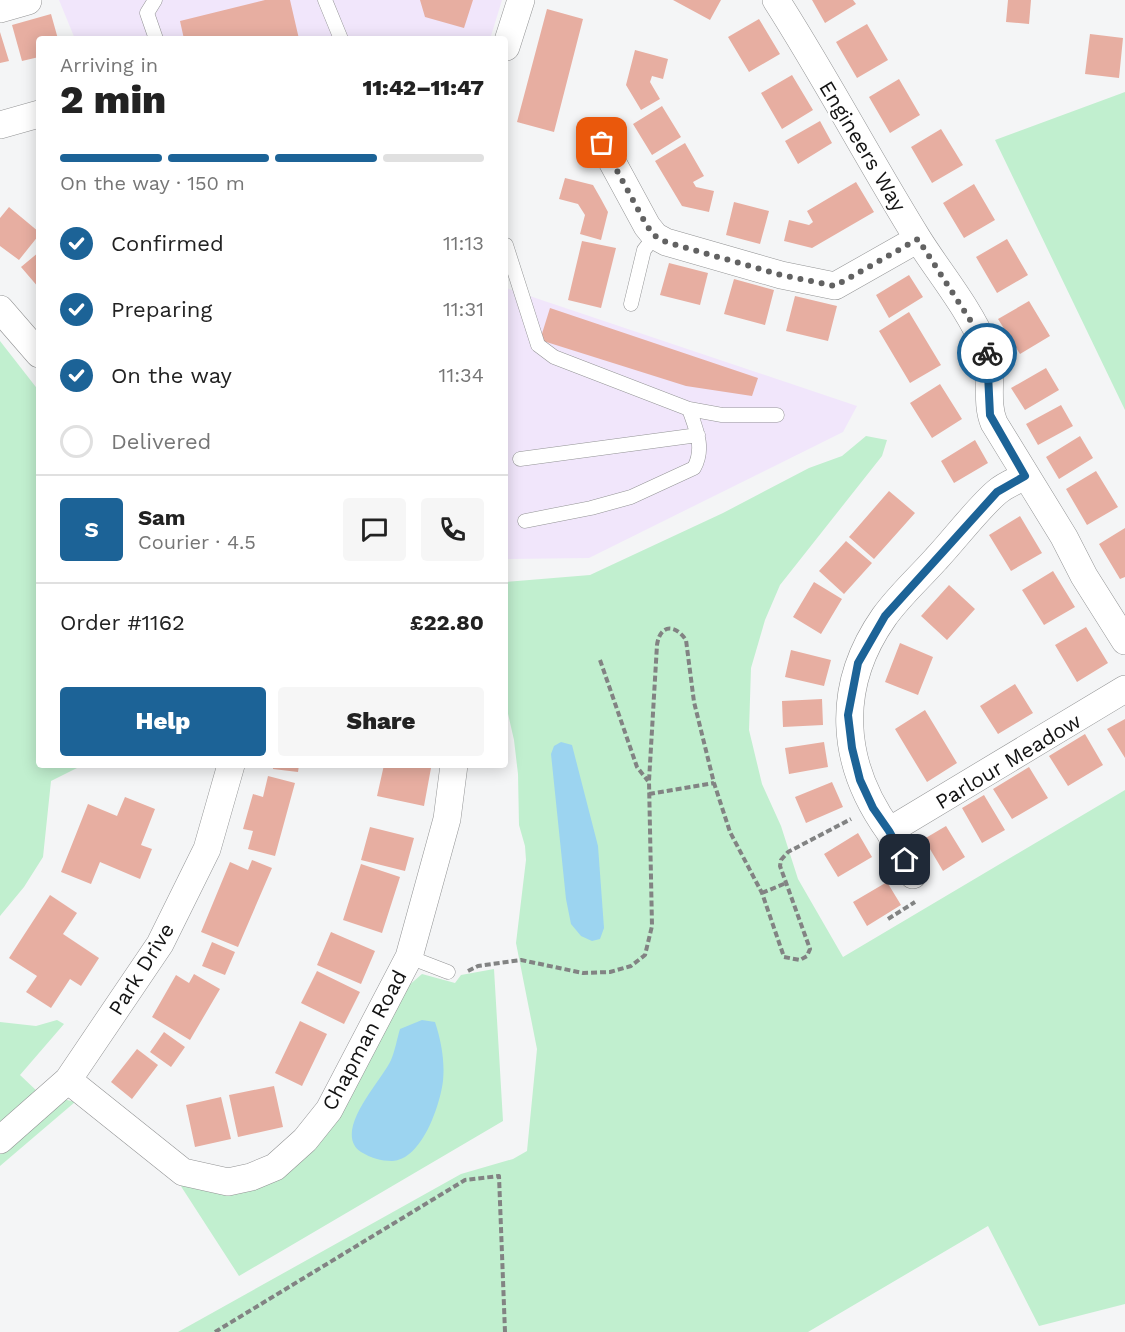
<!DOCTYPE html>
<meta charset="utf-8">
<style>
body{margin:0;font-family:"Work Sans",sans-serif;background:#f6f6f6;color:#222;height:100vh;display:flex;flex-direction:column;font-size:22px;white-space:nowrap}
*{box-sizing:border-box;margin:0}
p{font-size:20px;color:#767676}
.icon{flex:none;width:33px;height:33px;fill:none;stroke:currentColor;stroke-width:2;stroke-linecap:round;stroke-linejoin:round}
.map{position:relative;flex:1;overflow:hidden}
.side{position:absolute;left:36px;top:36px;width:472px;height:732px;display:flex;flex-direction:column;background:#fff;border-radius:6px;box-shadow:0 3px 15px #0003}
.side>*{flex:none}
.pin{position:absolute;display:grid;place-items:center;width:51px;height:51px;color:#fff;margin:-26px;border-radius:12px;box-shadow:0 3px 9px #0006}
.courier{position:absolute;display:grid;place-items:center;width:60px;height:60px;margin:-30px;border:4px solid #1c6397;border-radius:50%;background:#fff;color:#222;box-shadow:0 2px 8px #0007}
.head em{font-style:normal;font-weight:800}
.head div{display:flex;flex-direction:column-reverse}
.head{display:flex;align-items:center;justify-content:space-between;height:102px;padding:0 24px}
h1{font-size:39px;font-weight:800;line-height:45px}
.bar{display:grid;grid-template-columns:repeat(4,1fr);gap:9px 6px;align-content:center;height:72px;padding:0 24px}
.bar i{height:8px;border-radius:4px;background:#e0e0e0}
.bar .selected{background:#1c6397}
.bar p{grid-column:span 4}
.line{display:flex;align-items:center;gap:15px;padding:0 24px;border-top:2px solid #e0e0e0}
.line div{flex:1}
.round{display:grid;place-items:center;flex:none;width:63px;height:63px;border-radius:6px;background:#f6f6f6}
ol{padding:0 24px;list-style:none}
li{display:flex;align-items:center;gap:18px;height:66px}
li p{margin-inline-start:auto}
li .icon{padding:6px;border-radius:50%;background:#1c6397;color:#fff;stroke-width:4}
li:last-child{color:#767676}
li i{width:33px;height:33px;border:3px solid #e0e0e0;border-radius:50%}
.cta{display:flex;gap:12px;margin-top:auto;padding:12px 24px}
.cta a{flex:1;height:69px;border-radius:6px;background:#1c6397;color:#fff;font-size:24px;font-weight:800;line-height:69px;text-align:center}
.cta a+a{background:#f6f6f6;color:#222}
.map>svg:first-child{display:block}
.industrial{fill:#f1e6fb}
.green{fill:#c1efcf}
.water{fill:#9cd4f0}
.building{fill:#e7aea1}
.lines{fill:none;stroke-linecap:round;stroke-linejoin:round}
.lane-casing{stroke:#939495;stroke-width:15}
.street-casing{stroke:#939495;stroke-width:28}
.path{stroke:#828383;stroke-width:4;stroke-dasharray:6 3;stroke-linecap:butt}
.lane{stroke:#fff;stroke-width:14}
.street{stroke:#fff;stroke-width:27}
.done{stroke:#626262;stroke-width:6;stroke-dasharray:0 10.8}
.route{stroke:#1c6397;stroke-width:8}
.labels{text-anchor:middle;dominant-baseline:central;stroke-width:4.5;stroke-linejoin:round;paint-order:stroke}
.street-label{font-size:21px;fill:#131313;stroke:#fff}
</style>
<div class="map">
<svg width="1125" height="1332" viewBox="0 0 1125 1332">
<rect width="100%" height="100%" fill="#f4f5f6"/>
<path class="industrial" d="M59,0h443l-12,39h-415z
M506,288l351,118 -14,26 -254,126 -83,1z"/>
<path class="green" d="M1125,92v318l-130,-270z
M0,341l39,50v374h44l-32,16 -8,76 -19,30 -24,29z
M866,436l21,4 -5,16 -102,129 -15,35 -14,48 -2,62 13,54 19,42 17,53 45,78 282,-167v514l-86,22 -51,-100 -180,106h-630l283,-158 52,-15 14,-8 10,-102 -21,-106 10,-83 -1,-14 -6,-21 -1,-51 -4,-34 -8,-35v-123l84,-7 133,-62 86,-45 33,-12z
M494,969l9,152 -264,155 -64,-99 85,10 140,-194 22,-19 33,9 6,-8z
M57,1020l7,4 -44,51 19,18 36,9 -75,64v-144l36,4z"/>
<path class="water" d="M561,742l11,3 26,101 6,82 -4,11 -8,2 -11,-5 -10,-12 -5,-25 -15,-145 3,-8z
M422,1020l13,2c6,18 10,39 8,59 -3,24 -21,79 -51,80 -11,0 -21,-3 -31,-9 -30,-20 22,-73 30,-92 4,-9 6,-21 9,-31z"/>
<path class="building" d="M265,0h25l9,39h-115l-4,-18z
M420,0h53l-9,28 -39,-11z
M673,0h48l-11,20z
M812,0h41l3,4 -31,19z
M1008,0h23l-2,24 -23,-2z
M547,9l36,10 -29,113 -37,-10z
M51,14l7,25h-19v18l-17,4 -10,-36z
M759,19l21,35 -31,18 -21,-35z
M867,24l21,36 -31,18 -21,-36z
M0,32l9,29 -9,2z
M1090,34l33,4 -4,40 -34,-4z
M635,50l33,9 -5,20 -11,-3 -2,6 10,17 -19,11 -15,-25z
M792,75l21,35 -31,19 -21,-36z
M899,79l21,36 -30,18 -21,-36z
M662,106l19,31 -29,18 -19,-31z
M820,121l12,22 -34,21 -13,-23z
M941,129l22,36 -31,18 -21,-36z
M685,143l19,33 -11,6 3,5 18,4 -5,21 -27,-6 -27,-45z
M565,178l28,7 8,14 7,13 -7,28 -21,-6 5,-19 -7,-11 -19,-5z
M856,182l18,30 -62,36 -28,-7 5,-21 20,5 4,-3 -6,-11z
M974,184l21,36 -31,18 -21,-35z
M734,202l35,9 -9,33 -34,-9z
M9,207l30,25v3l-20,25 -19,-14v-28z
M1007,239l21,36 -31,18 -21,-36z
M582,241l34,7 -15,60 -33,-8z
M39,252v36l-18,-21z
M669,263l39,10 -8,32 -40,-10z
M909,275l14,22 -34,21 -13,-23z
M734,279l40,11 -9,35 -41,-11z
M795,296l42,10 -9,35 -42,-10z
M1029,301l21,35 -30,18 -22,-35z
M550,308l208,70 -6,18 -66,-10 -146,-46z
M909,312l32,53 -31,18 -31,-52z
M1046,368l13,22 -34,20 -14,-22z
M940,384l22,35 -30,19 -22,-35z
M1061,405l12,21 -35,19 -12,-21z
M1080,436l13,22 -34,21 -13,-22z
M975,440l13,23 -34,20 -13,-22z
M1096,471l22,36 -31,18 -21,-36z
M889,491l26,22 -41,46 -25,-22z
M1020,516l22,37 -31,18 -22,-36z
M1125,528v49l-5,2 -21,-35z
M846,541l26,22 -28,31 -25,-23z
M1053,571l22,36 -31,18 -22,-35z
M814,582l28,17 -21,35 -28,-17z
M949,585l26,24 -28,31 -26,-24z
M1086,627l22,36 -31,19 -22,-37z
M900,643l33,14 -15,38 -33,-13z
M791,650l40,10 -7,26 -39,-9z
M1015,684l18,29 -35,21 -18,-28z
M822,699l1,26 -40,2 -1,-26z
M925,710l32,53 -30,19 -32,-53z
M1125,719v39l-18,-29z
M1085,734l18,31 -35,21 -19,-30z
M824,742l4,25 -39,7 -4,-26z
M273,765h26l-1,7 -25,-3z
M384,765h33l14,3 -7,38 -47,-10z
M1029,767l19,31 -36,21 -19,-30z
M268,776l27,7 -20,73 -27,-7 5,-18 -10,-2 10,-35 10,3z
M832,782l11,25 -37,16 -11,-26z
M984,795l21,35 -23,13 -20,-35z
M125,797l30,12 -14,36 11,4 -12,30 -40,-17 -9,22 -30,-12 27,-68 29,12z
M946,826l19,31 -22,14 -19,-32z
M370,827l44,11 -9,33 -44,-11z
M858,833l14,24 -34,20 -14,-23z
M252,860l20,8 -34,79 -37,-15 29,-70 18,8z
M361,864l39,13 -18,56 -39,-13z
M887,882l14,23 -34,21 -14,-24z
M50,895l27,18 -14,21 36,24 -18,28 -11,-7 -19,29 -25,-16 11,-16 -28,-18z
M331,932l44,19 -14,33 -44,-19z
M212,942l23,10 -10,23 -23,-9z
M317,971l43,21 -16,32 -43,-21z
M194,974l26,15 -30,51 -38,-23 24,-42 13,8z
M300,1021l27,13 -25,52 -27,-13z
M164,1032l21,15 -14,20 -21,-15z
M137,1049l21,16 -26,34 -21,-17z
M274,1086l9,41 -45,10 -9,-42z
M221,1097l10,42 -36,8 -9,-42z"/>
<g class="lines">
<g class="lane-casing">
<path id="lane" d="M155,0l-8,13 9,26
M325,0l16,39
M506,245l32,100 16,12 135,52 33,6h55
M631,304l13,-54 11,-14
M520,459l178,-24
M525,521l66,-13 40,-11 63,-29c11,-20 2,-39 -5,-59
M409,957l39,15"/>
</g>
<g class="street-casing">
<path id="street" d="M776,0c50,78 93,160 142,239 22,35 51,69 67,108 10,25 -1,52 9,76l70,114 20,39 41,65
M0,9l28,-8
M506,47l15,-47
M0,125l39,-11
M602,143l45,83 8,10 11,6 115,33 54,11 83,-47
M0,309l39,45
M1025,476c-9,5 -20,9 -28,16 -19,16 -43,48 -61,67 -17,19 -37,37 -52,58 -49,70 -44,146 5,214l236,-142
M889,831l24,44
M68,1080l115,92 45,10 23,-5 24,-10 30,-27 24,-30 80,-153 38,-138 7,-54
M0,1140l68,-60 92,-136 47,-95 24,-84"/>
</g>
<path class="path" d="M600,660l37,107 11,14
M649,794l65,-11
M762,893l24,-10
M888,919l27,-17
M468,971l10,-5 43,-6 62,13 27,-1 21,-6 14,-11 7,-29 -3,-145 8,-136c3,-21 18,-21 29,-5l8,62 20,81 16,49 32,61 22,64 16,3 7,-4 3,-7 -30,-83 1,-6 7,-8 63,-33
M215,1332l250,-152 34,-4 6,156"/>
<use href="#lane" class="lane"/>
<use href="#street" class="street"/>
</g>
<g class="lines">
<path class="done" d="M602,143l45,83 8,10 11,6 115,33 54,11 83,-47 54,84 15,30"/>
<path class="route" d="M905,860l-16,-29 -16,-23 -13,-28 -8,-32 -4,-33 10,-52 27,-47 112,-124 28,-16 -35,-61 -3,-62"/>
</g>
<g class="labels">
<g class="street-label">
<text transform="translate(863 146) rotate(59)">Engineers Way</text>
<text transform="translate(1008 761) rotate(-31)">Parlour Meadow</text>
<text transform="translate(141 969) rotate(-58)">Park Drive</text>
<text transform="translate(364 1040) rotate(-62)">Chapman Road</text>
</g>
</g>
</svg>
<div class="pin" style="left:602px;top:143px;background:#ea580c"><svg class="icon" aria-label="bag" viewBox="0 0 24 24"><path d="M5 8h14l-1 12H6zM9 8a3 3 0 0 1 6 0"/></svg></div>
<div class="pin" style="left:905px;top:860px;background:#1f2937"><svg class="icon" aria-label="home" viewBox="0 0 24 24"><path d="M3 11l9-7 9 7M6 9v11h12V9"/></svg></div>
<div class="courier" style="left:987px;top:353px"><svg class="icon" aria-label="bike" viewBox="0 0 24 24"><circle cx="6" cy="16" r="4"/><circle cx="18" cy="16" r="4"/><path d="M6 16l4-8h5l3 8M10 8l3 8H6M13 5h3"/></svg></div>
<section class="side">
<div class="head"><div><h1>2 min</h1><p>Arriving in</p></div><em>11:42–11:47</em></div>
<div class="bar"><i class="selected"></i><i class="selected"></i><i class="selected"></i><i></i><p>On the way · 150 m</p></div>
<ol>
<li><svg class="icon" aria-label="check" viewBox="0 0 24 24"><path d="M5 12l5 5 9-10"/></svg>Confirmed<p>11:13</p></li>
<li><svg class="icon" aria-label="check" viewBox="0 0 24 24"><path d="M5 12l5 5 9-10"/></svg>Preparing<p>11:31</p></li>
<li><svg class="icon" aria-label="check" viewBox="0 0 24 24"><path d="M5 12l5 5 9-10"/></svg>On the way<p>11:34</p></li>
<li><i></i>Delivered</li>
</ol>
<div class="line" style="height:108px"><b class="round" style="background:#1c6397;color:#fff">S</b><div><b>Sam</b><p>Courier · 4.5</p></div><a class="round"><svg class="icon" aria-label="chat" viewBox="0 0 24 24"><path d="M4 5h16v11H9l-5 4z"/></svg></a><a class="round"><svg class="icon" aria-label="phone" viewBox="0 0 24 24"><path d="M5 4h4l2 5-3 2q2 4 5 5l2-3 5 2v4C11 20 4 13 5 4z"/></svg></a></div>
<div class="line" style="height:78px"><div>Order #1162</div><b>£22.80</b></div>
<div class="cta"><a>Help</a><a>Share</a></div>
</section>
</div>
